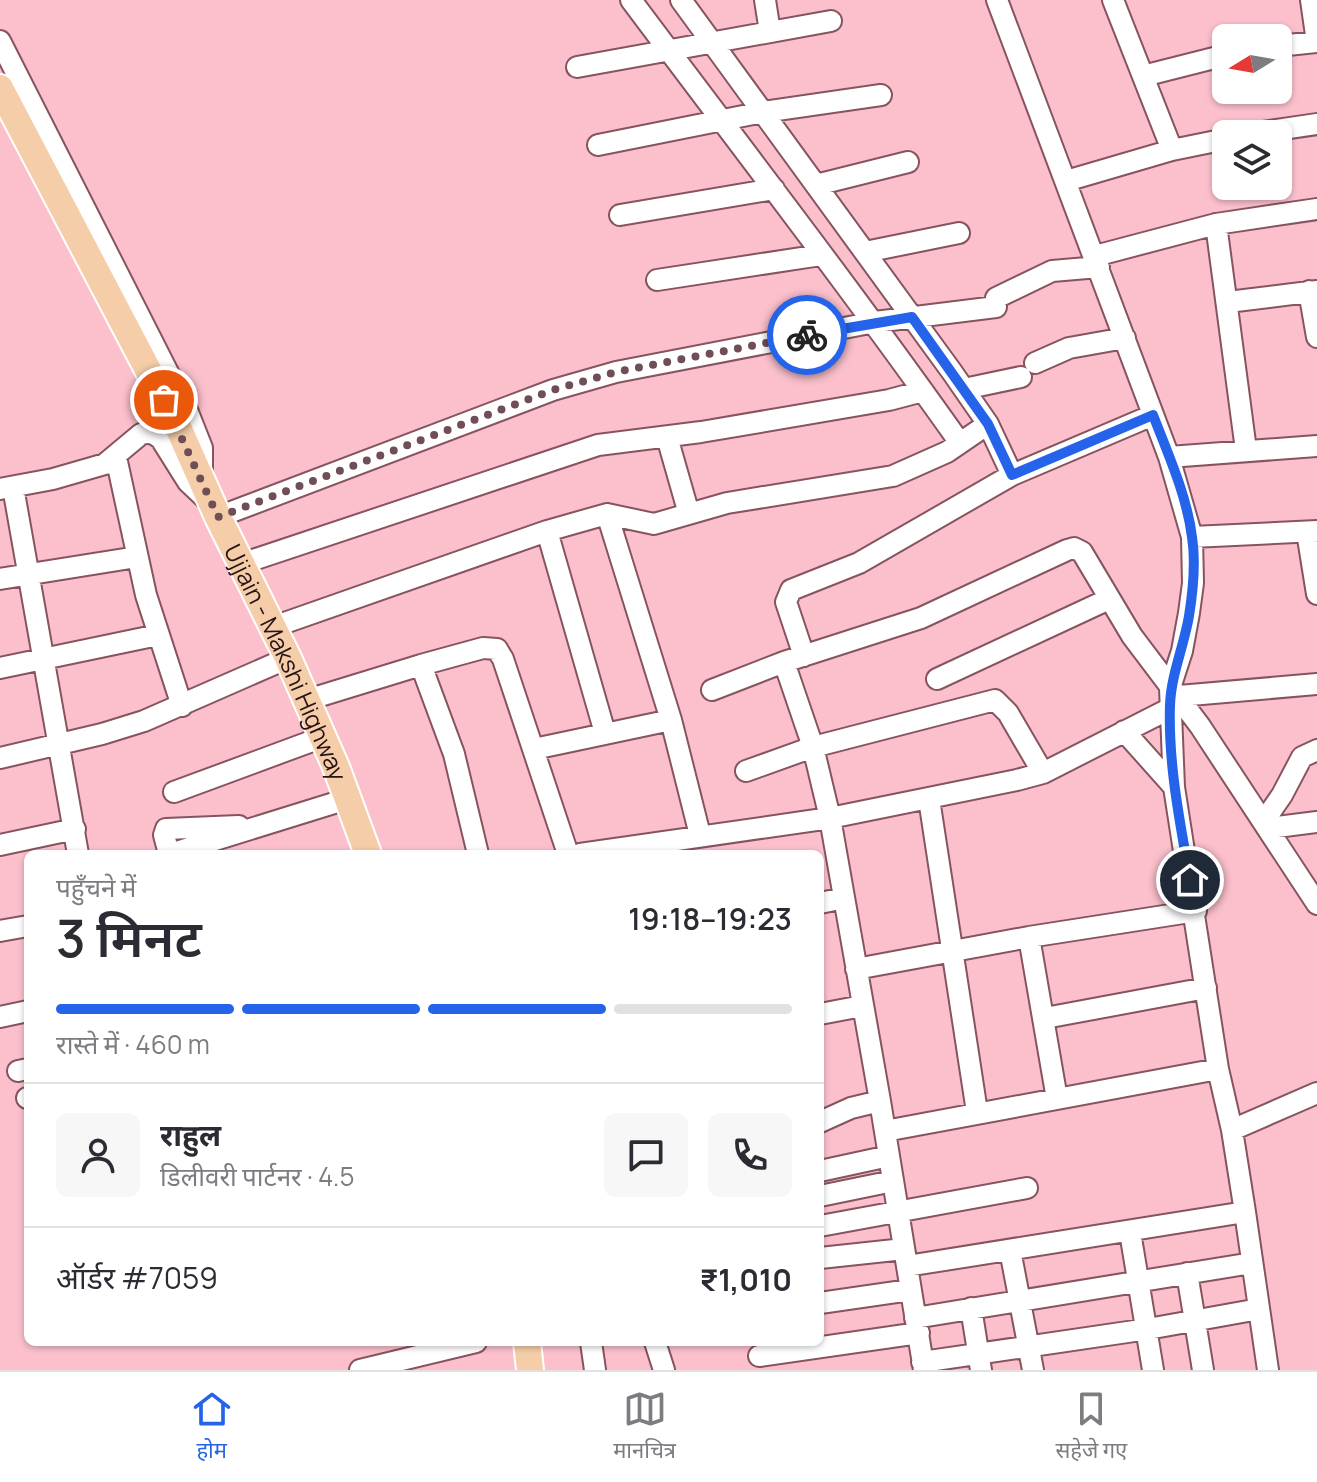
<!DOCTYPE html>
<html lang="hi">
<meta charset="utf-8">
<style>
body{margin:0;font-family:Manrope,"Noto Sans Devanagari",sans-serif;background:#f7f7f7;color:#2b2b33;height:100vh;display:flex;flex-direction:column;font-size:30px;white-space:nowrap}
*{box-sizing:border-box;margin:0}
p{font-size:26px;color:#7c7c81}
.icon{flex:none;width:44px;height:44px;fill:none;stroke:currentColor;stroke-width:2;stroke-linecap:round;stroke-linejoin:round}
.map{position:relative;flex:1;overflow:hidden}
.details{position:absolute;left:24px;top:850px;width:800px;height:496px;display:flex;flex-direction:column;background:#fff;border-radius:12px;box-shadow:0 2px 6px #0004}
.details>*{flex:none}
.needle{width:52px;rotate:259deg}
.buttons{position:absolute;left:1212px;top:24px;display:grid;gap:16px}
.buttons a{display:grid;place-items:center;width:80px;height:80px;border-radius:12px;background:#fff;box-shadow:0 2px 6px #0004;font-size:40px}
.pin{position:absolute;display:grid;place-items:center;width:68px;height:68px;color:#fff;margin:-34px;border:4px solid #fff;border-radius:50%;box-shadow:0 2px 8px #0007}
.courier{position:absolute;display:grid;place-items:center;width:80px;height:80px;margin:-40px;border:6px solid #2563eb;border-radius:50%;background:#fff;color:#222;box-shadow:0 2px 10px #0007}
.headline em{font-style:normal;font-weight:600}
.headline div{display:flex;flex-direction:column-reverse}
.headline{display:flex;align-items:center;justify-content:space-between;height:136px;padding:0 32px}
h1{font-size:52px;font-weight:600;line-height:60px}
.bar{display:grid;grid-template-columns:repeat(4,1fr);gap:12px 8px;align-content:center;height:96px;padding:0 32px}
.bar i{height:10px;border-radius:6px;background:#e1e1e2}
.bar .selected{background:#2563eb}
.bar p{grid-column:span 4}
.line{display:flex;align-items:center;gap:20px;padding:0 32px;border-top:2px solid #e1e1e2}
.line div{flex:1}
.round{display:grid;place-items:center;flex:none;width:84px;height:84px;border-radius:12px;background:#f7f7f7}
.tab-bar{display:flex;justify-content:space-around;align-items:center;height:112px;border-top:2px solid #e1e1e2;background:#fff;font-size:22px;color:#7c7c81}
.tab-bar a{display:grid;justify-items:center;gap:4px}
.tab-bar .selected{color:#2563eb}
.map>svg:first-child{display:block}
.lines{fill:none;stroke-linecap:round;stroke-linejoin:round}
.minor-casing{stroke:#86545f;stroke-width:24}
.major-casing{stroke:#fff;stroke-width:30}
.minor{stroke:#fff;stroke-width:20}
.major{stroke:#f5cea9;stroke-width:26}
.done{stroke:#704e56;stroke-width:8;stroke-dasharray:0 14.4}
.route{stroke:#2563eb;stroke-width:10}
.labels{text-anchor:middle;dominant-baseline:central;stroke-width:7;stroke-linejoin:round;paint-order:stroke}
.street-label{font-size:24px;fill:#251116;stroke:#f9d5dc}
</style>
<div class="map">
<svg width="1317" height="1370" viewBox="0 0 1317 1370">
<rect width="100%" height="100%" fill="#fbc0cc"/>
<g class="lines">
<g class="minor-casing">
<path id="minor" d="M631,0c110,147 223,293 329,443
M681,0l271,372 36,52 24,51
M765,0l5,32
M997,0l172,457 23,80 1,46 -4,30 -7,38 -12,37 4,99 44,282 14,61 13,82 23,158
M1113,0l59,150
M0,41l187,369 15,38v26
M1278,46l39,-4 -6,-42
M577,67l254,-46
M1143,76l83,-21
M1249,134l68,-10
M598,145l165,-33 118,-17
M1066,181l106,-31 54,-11
M816,185l92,-23
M620,215l154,-26
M1216,224l30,226
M865,252l94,-19
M1095,256l121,-32 101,-15
M657,280l164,-25
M1309,291l8,46
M996,298l56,-27 47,-4
M1228,302l89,-11
M1035,363l34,-15 56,-10
M964,389l57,-12
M667,437l22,77
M116,457l30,138 36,111
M1169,457l148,-11
M13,487l65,367
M0,489l53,-10 52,-15 36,-30c9,-2 13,-1 20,5l27,43 18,17
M607,514l64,206 29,115
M218,517l335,-127 63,-18 259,-50 121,-15
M547,531l58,202
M1307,532l10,62
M1192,537l125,-6
M241,564l357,-119 103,-13 188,-32 34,-9
M0,579l137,-22
M273,627l274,-96 60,-17 47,10 73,-21 166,-27 54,-24 41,-28
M804,656l-18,-54 5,-12 68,-27 153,-88 141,-60
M784,662l29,85 17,71 50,283 44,269
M421,665l33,89 24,100
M0,668l158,-33
M937,679l172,-80
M712,690l72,-28 137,-44 146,-68 7,-2 8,4 50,84 68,90 117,178
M1179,696l138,-12
M307,700l114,-35 62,-17 14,1 6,10 65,195
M1124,731l50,56
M534,749l137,-29
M0,758l102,-24 42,-13 144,-63
M746,771l67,-24 182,-47 13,13 35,60
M174,792l149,-55
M929,799l48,313
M1264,821l18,-26 20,-38 15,-7
M1269,828l48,-6
M0,845l75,-16
M169,854l-5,-19 2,-6 73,-3
M170,854l177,-55
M580,854l250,-36 187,-38 26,-7 126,-64
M820,903l24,-5
M0,931l28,-5
M1029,937l28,162
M856,969l173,-32 167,-26
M820,1014l42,-8
M0,1017l28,-6
M1045,1018l161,-30
M18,1071l10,-2
M27,1098h1
M820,1122l31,-14 29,-7
M1232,1130l85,-37
M885,1131l333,-62
M820,1171l69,-15
M820,1196l73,-15
M820,1226l207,-38
M1130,1232l23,138
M1010,1250l23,120
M820,1258l84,-9
M907,1266l338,-54
M1187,1273l16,97
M820,1303l90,-13
M971,1308l10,62
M915,1318l337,-55
M591,1342l4,28
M655,1342l9,28
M759,1356l160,-23
M922,1362l226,-33 111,-20
M360,1370l116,-28"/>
</g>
<g class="major-casing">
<g id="major">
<path id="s1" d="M0,88l178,339 40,90 70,141 48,109 32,87"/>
<path d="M527,1342l3,28"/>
</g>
</g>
<use href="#minor" class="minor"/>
<use href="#major" class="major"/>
</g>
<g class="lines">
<path class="done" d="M164,400l54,117 335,-127 63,-18 191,-37"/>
<path class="route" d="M807,335l105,-18 76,107 24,51 141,-60c15,39 34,81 39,122 4,25 1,54 -3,79 -5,30 -18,59 -19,89 -2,59 10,117 20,175"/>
</g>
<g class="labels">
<g class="street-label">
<text stroke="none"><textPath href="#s1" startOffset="642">Ujjain - Makshi Highway</textPath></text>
</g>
</g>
</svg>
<div class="buttons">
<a><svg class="needle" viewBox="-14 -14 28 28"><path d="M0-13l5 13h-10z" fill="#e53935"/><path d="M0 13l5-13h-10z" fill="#7c7c81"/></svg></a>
<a><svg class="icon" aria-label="layers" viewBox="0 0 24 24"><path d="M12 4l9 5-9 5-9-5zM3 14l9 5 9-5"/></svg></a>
</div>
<div class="pin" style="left:164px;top:400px;background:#ea580c"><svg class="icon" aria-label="bag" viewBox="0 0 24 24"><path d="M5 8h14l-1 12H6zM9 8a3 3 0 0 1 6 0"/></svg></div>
<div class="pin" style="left:1190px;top:880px;background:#1f2937"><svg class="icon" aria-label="home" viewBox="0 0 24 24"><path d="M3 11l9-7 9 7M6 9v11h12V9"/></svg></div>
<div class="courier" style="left:807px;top:335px"><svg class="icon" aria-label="bike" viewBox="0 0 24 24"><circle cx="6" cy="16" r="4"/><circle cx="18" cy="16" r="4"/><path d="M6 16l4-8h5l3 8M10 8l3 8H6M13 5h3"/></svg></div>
<section class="details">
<div class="headline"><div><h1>3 मिनट</h1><p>पहुँचने में</p></div><em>19:18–19:23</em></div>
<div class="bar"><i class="selected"></i><i class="selected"></i><i class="selected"></i><i></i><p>रास्ते में · 460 m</p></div>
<div class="line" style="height:144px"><a class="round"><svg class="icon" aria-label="person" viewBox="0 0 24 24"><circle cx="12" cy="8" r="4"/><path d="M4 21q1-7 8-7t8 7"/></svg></a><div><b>राहुल</b><p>डिलीवरी पार्टनर · 4.5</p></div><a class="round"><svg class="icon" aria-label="chat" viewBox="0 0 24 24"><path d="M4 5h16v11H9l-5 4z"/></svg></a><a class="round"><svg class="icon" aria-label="phone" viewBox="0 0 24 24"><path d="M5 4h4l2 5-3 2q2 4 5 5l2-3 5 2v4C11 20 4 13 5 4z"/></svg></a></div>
<div class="line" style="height:104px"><div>ऑर्डर #7059</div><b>₹1,010</b></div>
</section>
</div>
<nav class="tab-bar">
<a class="selected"><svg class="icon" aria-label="home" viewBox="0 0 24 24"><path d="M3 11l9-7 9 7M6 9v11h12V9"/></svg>होम</a>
<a><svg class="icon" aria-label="map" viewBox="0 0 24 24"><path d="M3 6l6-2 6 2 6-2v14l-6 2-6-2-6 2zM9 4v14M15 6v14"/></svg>मानचित्र</a>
<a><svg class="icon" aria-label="saved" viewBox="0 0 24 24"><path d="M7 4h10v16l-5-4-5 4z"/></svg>सहेजे गए</a>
</nav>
